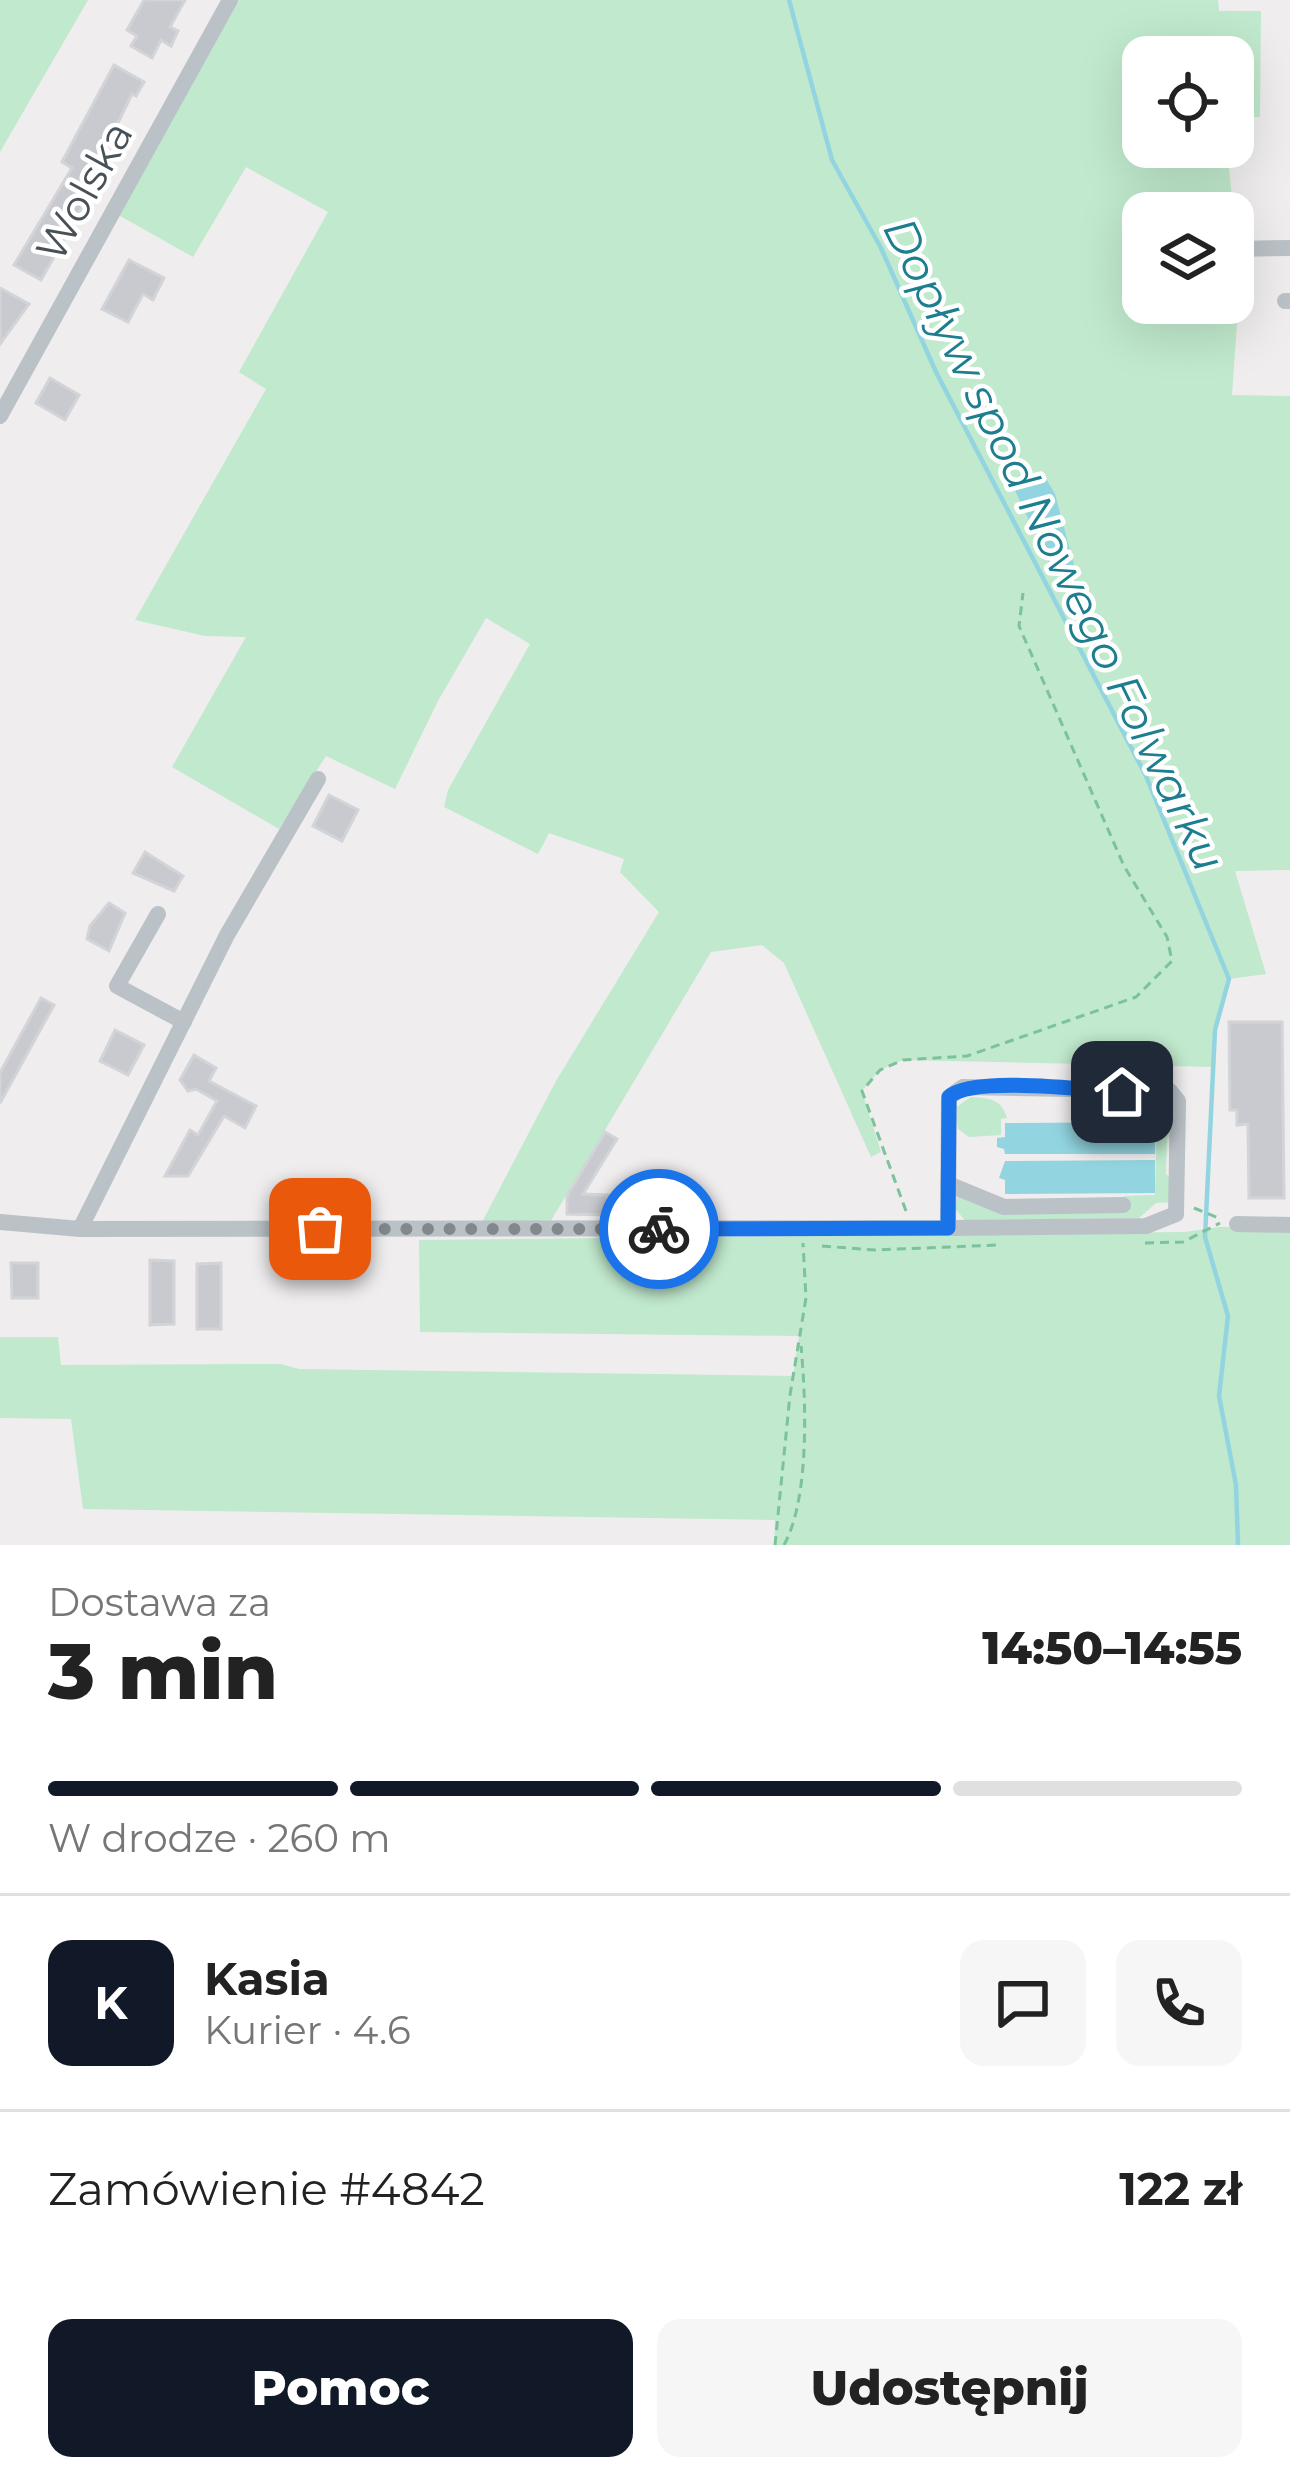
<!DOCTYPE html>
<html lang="pl">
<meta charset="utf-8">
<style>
body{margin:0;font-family:Montserrat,sans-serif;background:#f6f6f6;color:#222;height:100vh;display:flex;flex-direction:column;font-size:45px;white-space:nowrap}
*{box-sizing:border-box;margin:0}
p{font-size:39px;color:#767676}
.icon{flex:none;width:66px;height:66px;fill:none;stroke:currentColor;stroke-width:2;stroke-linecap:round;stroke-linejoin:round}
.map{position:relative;height:1545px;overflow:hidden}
.side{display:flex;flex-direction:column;background:#fff;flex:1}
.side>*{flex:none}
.fabs{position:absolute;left:1122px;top:36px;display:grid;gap:24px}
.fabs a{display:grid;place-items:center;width:132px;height:132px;border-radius:24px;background:#fff;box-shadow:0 12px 48px #0002;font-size:60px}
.pin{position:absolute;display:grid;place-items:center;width:102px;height:102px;color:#fff;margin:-51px;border-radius:24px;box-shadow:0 6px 18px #0006}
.courier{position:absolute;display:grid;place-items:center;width:120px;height:120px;margin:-60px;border:9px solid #1a73e8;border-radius:50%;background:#fff;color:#222;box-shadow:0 3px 15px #0007}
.overview em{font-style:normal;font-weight:800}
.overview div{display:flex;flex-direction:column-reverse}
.overview{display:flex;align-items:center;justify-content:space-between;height:204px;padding:0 48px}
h1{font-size:78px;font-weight:800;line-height:90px}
.bar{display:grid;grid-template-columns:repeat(4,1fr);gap:18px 12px;align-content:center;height:144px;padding:0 48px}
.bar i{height:15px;border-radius:9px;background:#e0e0e0}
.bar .selected{background:#111827}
.bar p{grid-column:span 4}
.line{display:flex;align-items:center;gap:30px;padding:0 48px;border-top:3px solid #e0e0e0}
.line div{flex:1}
.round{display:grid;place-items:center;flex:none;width:126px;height:126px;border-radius:24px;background:#f6f6f6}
.primary-button{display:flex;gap:24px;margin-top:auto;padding:24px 48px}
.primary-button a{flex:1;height:138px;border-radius:24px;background:#111827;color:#fff;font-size:48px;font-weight:800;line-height:138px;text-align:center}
.primary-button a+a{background:#f6f6f6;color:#222}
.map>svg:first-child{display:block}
.green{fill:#c0e9cd}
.water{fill:#92d5e0}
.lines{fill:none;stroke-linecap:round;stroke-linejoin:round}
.stream{stroke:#92d5e0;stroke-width:4.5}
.building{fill:#c8cacf;stroke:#d2d4d8;stroke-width:3}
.path{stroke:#7cc29b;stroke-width:3;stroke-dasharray:9 6;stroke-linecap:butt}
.minor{stroke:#bac2c8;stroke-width:16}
.done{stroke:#82888c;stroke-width:12;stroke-dasharray:0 21.6}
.route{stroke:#1a73e8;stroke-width:15}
.labels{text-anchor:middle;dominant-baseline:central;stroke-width:9;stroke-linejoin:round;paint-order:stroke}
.street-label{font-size:42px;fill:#485158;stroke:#fff}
.water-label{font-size:45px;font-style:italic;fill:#1c7e8e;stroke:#fff}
</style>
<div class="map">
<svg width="1290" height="1545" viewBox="0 0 1290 1545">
<rect width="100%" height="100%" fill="#efeded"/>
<path class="green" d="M0,0h88l-88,152z
M230,0h988l1,11h42l-1,106h-27v-60h-90v90h84l11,113h-5v-47h-90v45l-9,64 103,1 -5,72 58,1v474l-55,1 31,103 -37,5 -14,51 -1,37 -311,-7 -23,10 -18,21 19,61 -10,5 -87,-194 -22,-18 -51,7 -162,272h-68l75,-143 103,-169 -39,-40 4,-13 -75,-26 -11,21 -94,-47 4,-17 82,-146 -44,-26 -48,83 -43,88 -69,-33 -47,73 -107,-62 74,-130 -41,-1 -70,-16 131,-231 -27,-17 89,-160 -82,-45 -53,90 -80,-45z
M1147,1096l23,8 3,29 -6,6 -1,35 7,7 1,21 -18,1 -17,15 -174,2 -10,-11 3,-17 39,20 127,-1v-15l31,-1 2,-73 -31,-3 6,-16z
M971,1097c18,1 31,2 36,21l-6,1v16l-32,2 -11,-8 -3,-21z
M1219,1227l71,1v317h-516l1,-25 -692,-11 -12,-90 -71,-1v-81h58l3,28 220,-1 18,5 494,7 6,-40 -379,-4 -1,-92 766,-8z"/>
<path class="water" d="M1045,477l10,17 19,71v5l-19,6 -42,-90 2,-7z
M1155,1122v32h-150l-1,-5 -7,-2v-9l8,-1v-14z
M1155,1160v33l-150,1v-14l-6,-2 6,-17z"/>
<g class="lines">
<path class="stream" d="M789,0l43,160 49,88 55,124 210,404 83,203 -14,51 -10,207 23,79 -9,80 17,89 2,60"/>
</g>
<path class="building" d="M144,0h41l-15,27 8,4 -7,15 -10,-6 -9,18 -21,-12 6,-10 -10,-6z
M114,65l30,17 -8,14 -4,-2 -39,80 -4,-3 -13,20 11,7 -46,82 -27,-15 58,-97 -10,-6z
M129,260l35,18 -11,22 -10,-6 -15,28 -26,-13z
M0,288l29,16 -29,40z
M50,378l29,17 -14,25 -29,-17z
M329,795l29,15 -16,31 -29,-15z
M145,852l38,24 -9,15 -41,-18z
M109,903l16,10 -16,38 -22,-12 3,-13z
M41,998l13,7 -54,98v-30z
M1229,1022h53l2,176h-35l-1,-74 -11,1v-15h-7z
M115,1030l29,15 -16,30 -28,-14z
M194,1055l22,13 -7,13 47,25 -11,22 -21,-12 -36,60h-23l25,-46 8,5 19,-34 -21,-12 -8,2 -8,-11z
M605,1132l12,7 -34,55 25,1 -1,20 -40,-1v-18z
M150,1260l24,1v63l-24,1z
M11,1263h27v35h-26z
M221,1263v66h-24v-65z"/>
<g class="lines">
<path class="path" d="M1194,1208l27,11
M906,1211l-44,-120 18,-21 23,-10 64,-4 169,-59 36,-36 -5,-24 -43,-71 -105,-240 4,-33
M1145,1243l38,-1 37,-19
M822,1246l53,4 123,-5
M775,1545l15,-150 16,-97 -3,-55
M784,1545c26,-47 22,-146 17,-199"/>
<path class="minor" d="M1236,249l54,-1
M1285,301h5
M0,416l230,-416
M158,914l-41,72 67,36
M963,1087l207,4 8,10 -2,113 -30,12 -198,2 1,-131z
M948,1184l56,23 119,-2
M0,1222l80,7 868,-1
M1237,1224l53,1
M80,1229l147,-294 91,-156"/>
</g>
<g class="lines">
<path class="done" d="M320,1229h339"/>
<path class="route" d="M659,1229l289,-1 1,-131c22,-22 138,-7 173,-5"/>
</g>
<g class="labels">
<g class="street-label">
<text transform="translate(84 191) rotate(-61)">Wolska</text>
</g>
<g class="water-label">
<text transform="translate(1055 544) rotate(64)">Dopływ spod Nowego Folwarku</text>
</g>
</g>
</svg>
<div class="fabs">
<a><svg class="icon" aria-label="locate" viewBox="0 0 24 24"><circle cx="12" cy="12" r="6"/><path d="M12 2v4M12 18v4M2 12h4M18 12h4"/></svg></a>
<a><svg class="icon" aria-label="layers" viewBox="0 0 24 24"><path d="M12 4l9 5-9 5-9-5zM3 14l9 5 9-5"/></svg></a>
</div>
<div class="pin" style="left:320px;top:1229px;background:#ea580c"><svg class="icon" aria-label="bag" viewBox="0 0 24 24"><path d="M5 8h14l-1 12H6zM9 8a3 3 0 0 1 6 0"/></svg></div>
<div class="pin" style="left:1122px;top:1092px;background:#1f2937"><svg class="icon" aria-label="home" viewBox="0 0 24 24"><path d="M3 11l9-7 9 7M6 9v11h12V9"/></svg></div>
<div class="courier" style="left:659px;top:1229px"><svg class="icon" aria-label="bike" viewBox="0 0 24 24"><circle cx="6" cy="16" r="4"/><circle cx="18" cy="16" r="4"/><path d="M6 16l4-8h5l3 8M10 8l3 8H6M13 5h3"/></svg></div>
</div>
<section class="side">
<div class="overview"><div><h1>3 min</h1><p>Dostawa za</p></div><em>14:50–14:55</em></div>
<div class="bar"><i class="selected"></i><i class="selected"></i><i class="selected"></i><i></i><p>W drodze · 260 m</p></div>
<div class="line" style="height:216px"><b class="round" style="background:#111827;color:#fff">K</b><div><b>Kasia</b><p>Kurier · 4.6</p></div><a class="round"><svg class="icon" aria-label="chat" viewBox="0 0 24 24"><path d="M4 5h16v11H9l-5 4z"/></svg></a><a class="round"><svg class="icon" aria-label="phone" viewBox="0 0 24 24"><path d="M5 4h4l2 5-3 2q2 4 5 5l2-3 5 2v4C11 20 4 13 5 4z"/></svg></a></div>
<div class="line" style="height:156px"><div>Zamówienie #4842</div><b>122 zł</b></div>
<div class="primary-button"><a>Pomoc</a><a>Udostępnij</a></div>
</section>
